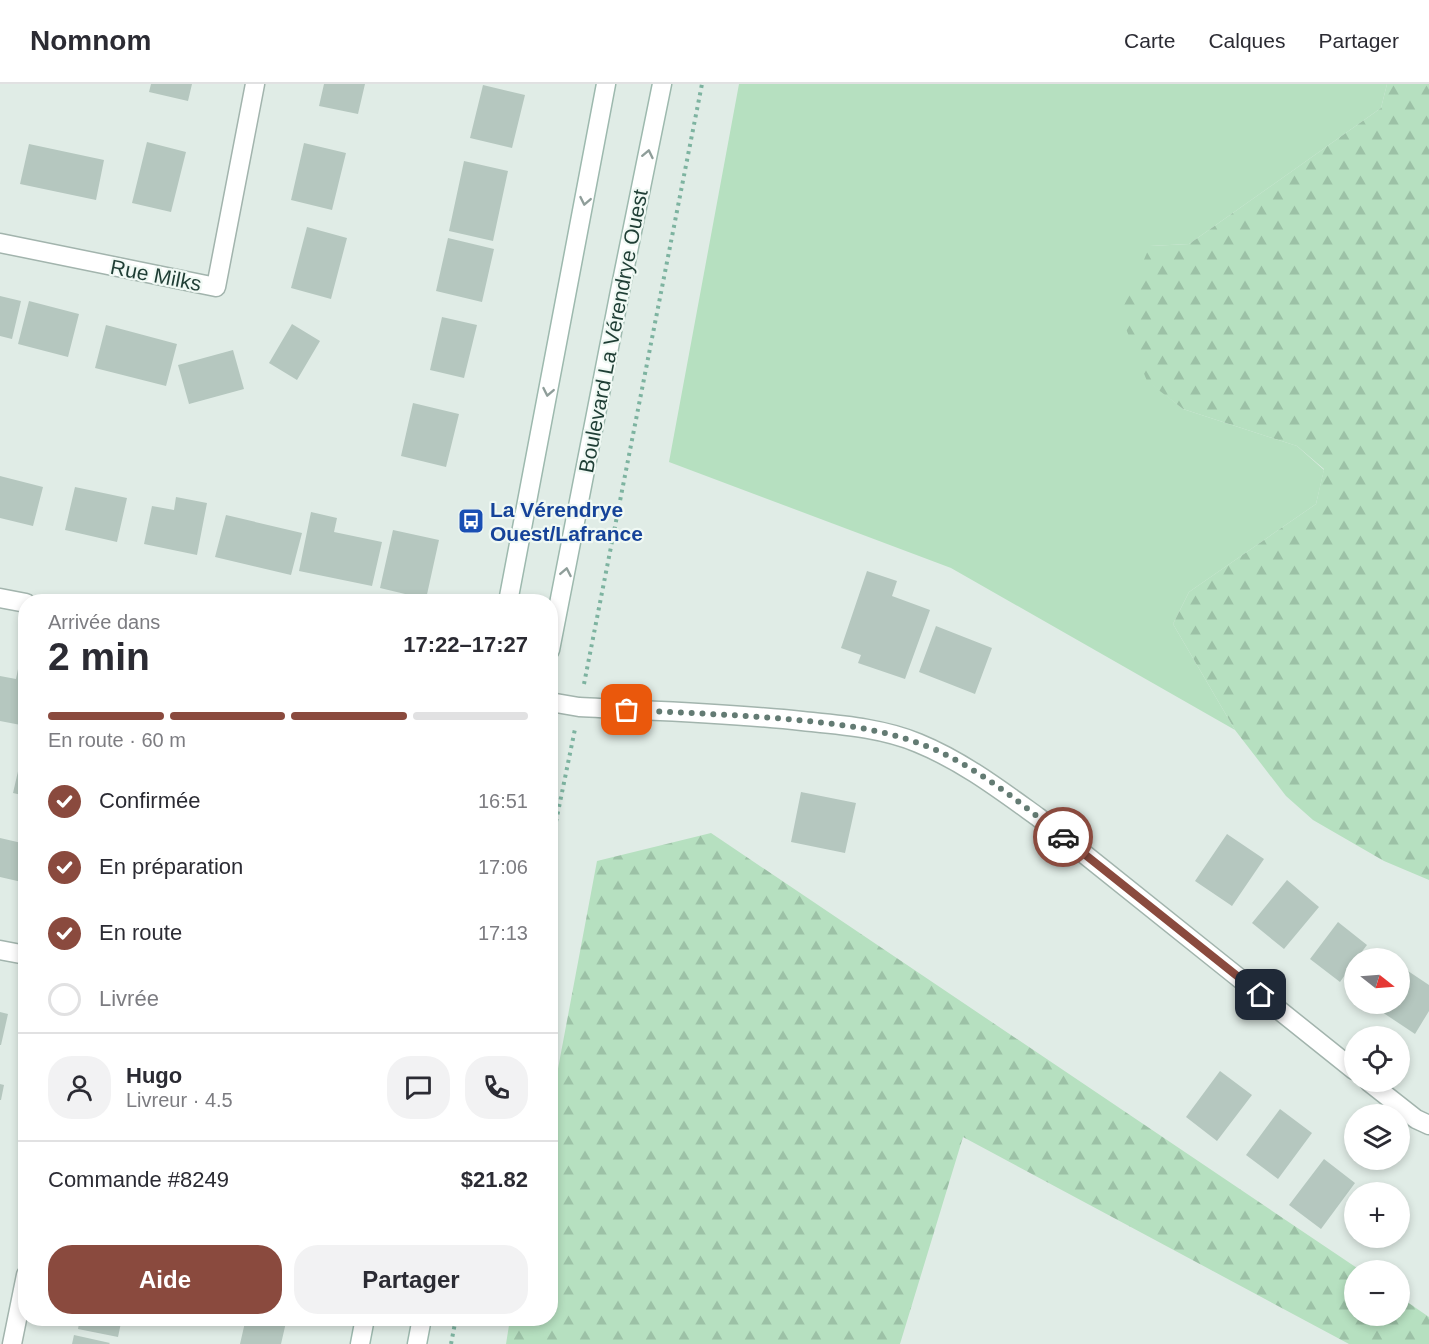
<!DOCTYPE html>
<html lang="fr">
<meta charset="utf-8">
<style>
body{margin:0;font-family:Arial,sans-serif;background:#f2f2f3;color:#2b2b33;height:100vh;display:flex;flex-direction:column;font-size:22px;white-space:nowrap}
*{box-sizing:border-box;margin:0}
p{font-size:20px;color:#7c7c81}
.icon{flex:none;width:33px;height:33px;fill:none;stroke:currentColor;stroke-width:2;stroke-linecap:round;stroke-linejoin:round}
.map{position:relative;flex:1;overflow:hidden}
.side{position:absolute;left:18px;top:510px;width:540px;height:732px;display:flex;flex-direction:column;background:#fff;border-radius:24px;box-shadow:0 3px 9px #0003}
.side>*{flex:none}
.needle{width:39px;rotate:107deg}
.tools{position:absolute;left:1344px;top:864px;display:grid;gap:12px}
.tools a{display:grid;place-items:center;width:66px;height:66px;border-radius:50%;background:#fff;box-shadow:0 3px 9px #0003;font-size:30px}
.pin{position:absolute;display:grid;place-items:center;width:51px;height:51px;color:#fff;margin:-26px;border-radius:12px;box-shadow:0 3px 9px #0006}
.courier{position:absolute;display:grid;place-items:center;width:60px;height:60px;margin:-30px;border:4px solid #8a4a3e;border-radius:50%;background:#fff;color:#222;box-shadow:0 2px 8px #0007}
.headline em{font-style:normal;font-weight:800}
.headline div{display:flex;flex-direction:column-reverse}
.headline{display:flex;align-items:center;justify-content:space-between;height:102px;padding:0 30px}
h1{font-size:39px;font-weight:800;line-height:45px}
.bar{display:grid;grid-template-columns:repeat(4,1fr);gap:9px 6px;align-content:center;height:72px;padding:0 30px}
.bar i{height:8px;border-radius:4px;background:#e1e1e2}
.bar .on{background:#8a4a3e}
.bar p{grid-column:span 4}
.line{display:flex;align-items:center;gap:15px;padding:0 30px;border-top:2px solid #e1e1e2}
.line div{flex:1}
.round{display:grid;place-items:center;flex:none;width:63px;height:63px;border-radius:24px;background:#f2f2f3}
ol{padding:0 30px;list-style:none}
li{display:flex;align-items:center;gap:18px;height:66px}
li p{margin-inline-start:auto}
li .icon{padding:6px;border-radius:50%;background:#8a4a3e;color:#fff;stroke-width:4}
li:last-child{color:#7c7c81}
li i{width:33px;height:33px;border:3px solid #e1e1e2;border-radius:50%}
.cta{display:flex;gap:12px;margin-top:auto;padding:12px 30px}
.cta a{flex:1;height:69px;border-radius:24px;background:#8a4a3e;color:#fff;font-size:24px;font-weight:800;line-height:69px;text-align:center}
.cta a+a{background:#f2f2f3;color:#2b2b33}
header{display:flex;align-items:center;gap:36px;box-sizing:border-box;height:84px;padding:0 30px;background:#fff;border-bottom:2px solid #e1e1e2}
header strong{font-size:28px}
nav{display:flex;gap:33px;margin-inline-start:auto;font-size:21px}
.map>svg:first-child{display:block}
.grass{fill:#b6e0c0}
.forest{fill:url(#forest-firs)}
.building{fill:#b5c7bf}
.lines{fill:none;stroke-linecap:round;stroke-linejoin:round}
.street-casing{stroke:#a2b4ad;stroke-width:21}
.secondary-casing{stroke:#9db9ae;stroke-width:21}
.path{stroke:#7db3a0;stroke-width:4;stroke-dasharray:3 4.5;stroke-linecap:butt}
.street{stroke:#fff;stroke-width:18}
.secondary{stroke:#fff;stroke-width:18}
.oneway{stroke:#8f9e9a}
.done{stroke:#637b73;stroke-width:6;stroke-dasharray:0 10.8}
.route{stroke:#8a4a3e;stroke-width:8}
.labels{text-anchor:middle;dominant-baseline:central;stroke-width:4.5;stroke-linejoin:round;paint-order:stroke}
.street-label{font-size:21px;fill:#1f3e35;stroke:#f0f9f4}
.transit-label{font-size:21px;font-weight:bold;fill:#164399;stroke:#f0f9f4;text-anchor:start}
</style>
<header>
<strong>Nomnom</strong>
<nav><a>Carte</a><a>Calques</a><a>Partager</a></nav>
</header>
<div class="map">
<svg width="1429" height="1260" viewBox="0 0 1429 1260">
<defs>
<pattern id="forest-firs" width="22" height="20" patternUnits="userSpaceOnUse" patternTransform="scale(1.5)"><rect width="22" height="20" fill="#b6e0c0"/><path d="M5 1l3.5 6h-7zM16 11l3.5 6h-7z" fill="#9cc1a6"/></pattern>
</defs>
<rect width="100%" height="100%" fill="#e0ece6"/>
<path class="grass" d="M739,0h648l-6,24 -192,136 -39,2 -3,134 36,29 114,37 27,24 -8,34 -127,88 -16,32 62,106 -284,-162 -282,-106z"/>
<path class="forest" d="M1387,0h42v796l-45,-19 -71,-41 -27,-24 -51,-66 -62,-106 16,-32 127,-88 8,-35 -27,-23 -114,-37 -36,-28 -27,-67 30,-68 39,-2 192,-136z
M711,749l649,437h-6v46h46v-19l29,20v27h-80l-386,-207 -63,207h-394l4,-25 40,-1 1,-212 46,-245z"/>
<path class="building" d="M151,0h41l-4,17 -39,-9z
M324,0h41l-7,30 -39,-8z
M483,1l42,10 -13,53 -42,-10z
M147,58l39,10 -15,60 -39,-9z
M304,59l42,10 -14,57 -41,-10z
M29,60l75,16 -8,40 -76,-16z
M464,77l44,10 -15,70 -44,-10z
M307,143l40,11 -16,61 -40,-11z
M448,154l46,11 -12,53 -46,-11z
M0,212l21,5 -9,38 -12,-3z
M29,217l50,13 -11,43 -50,-13z
M442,233l35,8 -13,53 -34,-8z
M292,240l28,17 -23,39 -28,-17z
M106,241l71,19 -11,42 -71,-18z
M233,266l11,39 -55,15 -11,-39z
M413,319l46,11 -13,53 -45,-11z
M0,392l43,11 -10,39 -33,-8z
M75,403l52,11 -10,44 -52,-12z
M176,413l31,6 -10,52 -53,-11 8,-38 22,4z
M311,428l26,6 -3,14 48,10 -10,44 -73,-15z
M226,431l76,18 -11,42 -76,-18z
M393,446l46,10 -13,59 -46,-11z
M867,487l30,10 -5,15 38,14 -25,69 -47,-16 3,-8 -20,-7z
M936,542l56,22 -17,46 -56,-22z
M18,585l8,1v56l-26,-5v-45l16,3z
M25,657l1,1v54l-13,-3z
M801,708l55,11 -11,50 -54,-11z
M1227,750l37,25 -32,47 -37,-25z
M0,754l26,6v39l-26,-6z
M1287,796l32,27 -35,42 -32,-26z
M1338,838l29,23 -10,13h-3v4l-14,20 -30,-23z
M1408,887l21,14v26l-14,23 -33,-22 5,-8h13v-20z
M0,928l8,2 -7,31h-1z
M1220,987l32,24 -35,46 -31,-24z
M0,1000l4,1 -3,15h-1z
M1280,1025l32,24 -34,46 -32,-24z
M1324,1075l31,24 -34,46 -32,-24z
M80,1234h42l-4,19 -40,-8z
M246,1234h41l-6,26h-41z
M74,1251l36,8 -1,1h-37z"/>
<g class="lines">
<g class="street-casing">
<path id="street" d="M0,159l216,44 39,-203
M0,514l26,5
M550,618l29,5c74,4 149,6 223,14 39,4 80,7 116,22 44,18 81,46 120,74l316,253
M0,866l26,5
M1369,998l47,37 13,6
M12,1260l14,-69"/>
</g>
<g class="secondary-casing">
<path id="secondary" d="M508,518l98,-518
M550,566l70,-359 42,-207
M360,1260l5,-26
M417,1260l5,-26"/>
</g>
<path class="path" d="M584,600l118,-600
M550,767l25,-122
M451,1260l5,-26"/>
<use href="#street" class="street"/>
<use href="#secondary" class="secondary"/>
</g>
<defs><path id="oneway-chevron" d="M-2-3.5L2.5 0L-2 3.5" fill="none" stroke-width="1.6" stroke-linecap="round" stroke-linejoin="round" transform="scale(1.5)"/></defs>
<g class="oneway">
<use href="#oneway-chevron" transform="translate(648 70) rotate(-78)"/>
<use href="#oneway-chevron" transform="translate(585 117) rotate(101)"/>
<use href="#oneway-chevron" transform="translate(548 308) rotate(101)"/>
<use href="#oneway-chevron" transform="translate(566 488) rotate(-79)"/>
</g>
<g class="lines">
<path class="done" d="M627,626c60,3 121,5 181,11 49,5 100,13 144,37 40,21 76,51 111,79"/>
<path class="route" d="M1063,753l198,158"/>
</g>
<defs>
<g id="bus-square" transform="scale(1.35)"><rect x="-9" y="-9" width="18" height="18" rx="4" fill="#1a4fb4" stroke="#f0f9f4"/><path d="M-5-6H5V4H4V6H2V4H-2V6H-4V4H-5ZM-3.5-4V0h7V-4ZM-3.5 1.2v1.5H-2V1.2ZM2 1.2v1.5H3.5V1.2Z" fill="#fff"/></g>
</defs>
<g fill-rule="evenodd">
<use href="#bus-square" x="471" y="437"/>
</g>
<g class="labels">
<g class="street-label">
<text transform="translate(156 191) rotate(11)">Rue Milks</text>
<text transform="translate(613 247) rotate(-79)">Boulevard La Vérendrye Ouest</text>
</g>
<g class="transit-label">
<text x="490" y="425">La Vérendrye<tspan x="490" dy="24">Ouest/Lafrance</tspan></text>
</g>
</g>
</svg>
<div class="tools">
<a><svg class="needle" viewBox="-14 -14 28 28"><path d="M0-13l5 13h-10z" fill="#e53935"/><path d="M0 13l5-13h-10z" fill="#7c7c81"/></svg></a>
<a><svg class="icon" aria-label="locate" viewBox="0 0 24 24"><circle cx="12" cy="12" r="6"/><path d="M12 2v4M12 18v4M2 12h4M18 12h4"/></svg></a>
<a><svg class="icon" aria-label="layers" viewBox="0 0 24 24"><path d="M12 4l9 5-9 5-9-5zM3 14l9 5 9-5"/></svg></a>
<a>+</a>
<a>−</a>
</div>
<div class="pin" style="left:627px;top:626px;background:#ea580c"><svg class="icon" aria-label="bag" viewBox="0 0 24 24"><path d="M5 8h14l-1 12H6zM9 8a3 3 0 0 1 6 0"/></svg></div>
<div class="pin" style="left:1261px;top:911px;background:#1f2937"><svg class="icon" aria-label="home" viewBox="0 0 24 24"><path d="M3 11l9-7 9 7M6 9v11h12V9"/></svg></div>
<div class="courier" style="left:1063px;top:753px"><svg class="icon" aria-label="car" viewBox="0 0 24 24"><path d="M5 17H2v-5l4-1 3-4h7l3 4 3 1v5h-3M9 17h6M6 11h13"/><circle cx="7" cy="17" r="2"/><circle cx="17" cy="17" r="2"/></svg></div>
<section class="side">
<div class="headline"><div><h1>2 min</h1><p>Arrivée dans</p></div><em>17:22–17:27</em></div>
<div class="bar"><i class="on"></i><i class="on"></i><i class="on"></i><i></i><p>En route · 60 m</p></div>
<ol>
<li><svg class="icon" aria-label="check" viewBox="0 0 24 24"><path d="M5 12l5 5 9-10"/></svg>Confirmée<p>16:51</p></li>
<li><svg class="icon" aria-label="check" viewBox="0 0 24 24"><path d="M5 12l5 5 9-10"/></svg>En préparation<p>17:06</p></li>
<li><svg class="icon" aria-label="check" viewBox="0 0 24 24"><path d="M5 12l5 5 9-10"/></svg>En route<p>17:13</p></li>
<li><i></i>Livrée</li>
</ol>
<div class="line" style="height:108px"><a class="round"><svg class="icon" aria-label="person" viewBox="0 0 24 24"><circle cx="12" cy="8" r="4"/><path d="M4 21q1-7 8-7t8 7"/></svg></a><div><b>Hugo</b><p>Livreur · 4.5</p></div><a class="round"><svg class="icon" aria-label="chat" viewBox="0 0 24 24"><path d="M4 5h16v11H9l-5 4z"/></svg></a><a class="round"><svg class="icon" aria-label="phone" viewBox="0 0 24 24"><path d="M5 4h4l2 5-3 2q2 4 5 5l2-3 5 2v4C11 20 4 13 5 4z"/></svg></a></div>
<div class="line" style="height:78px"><div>Commande #8249</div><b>$21.82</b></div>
<div class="cta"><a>Aide</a><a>Partager</a></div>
</section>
</div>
